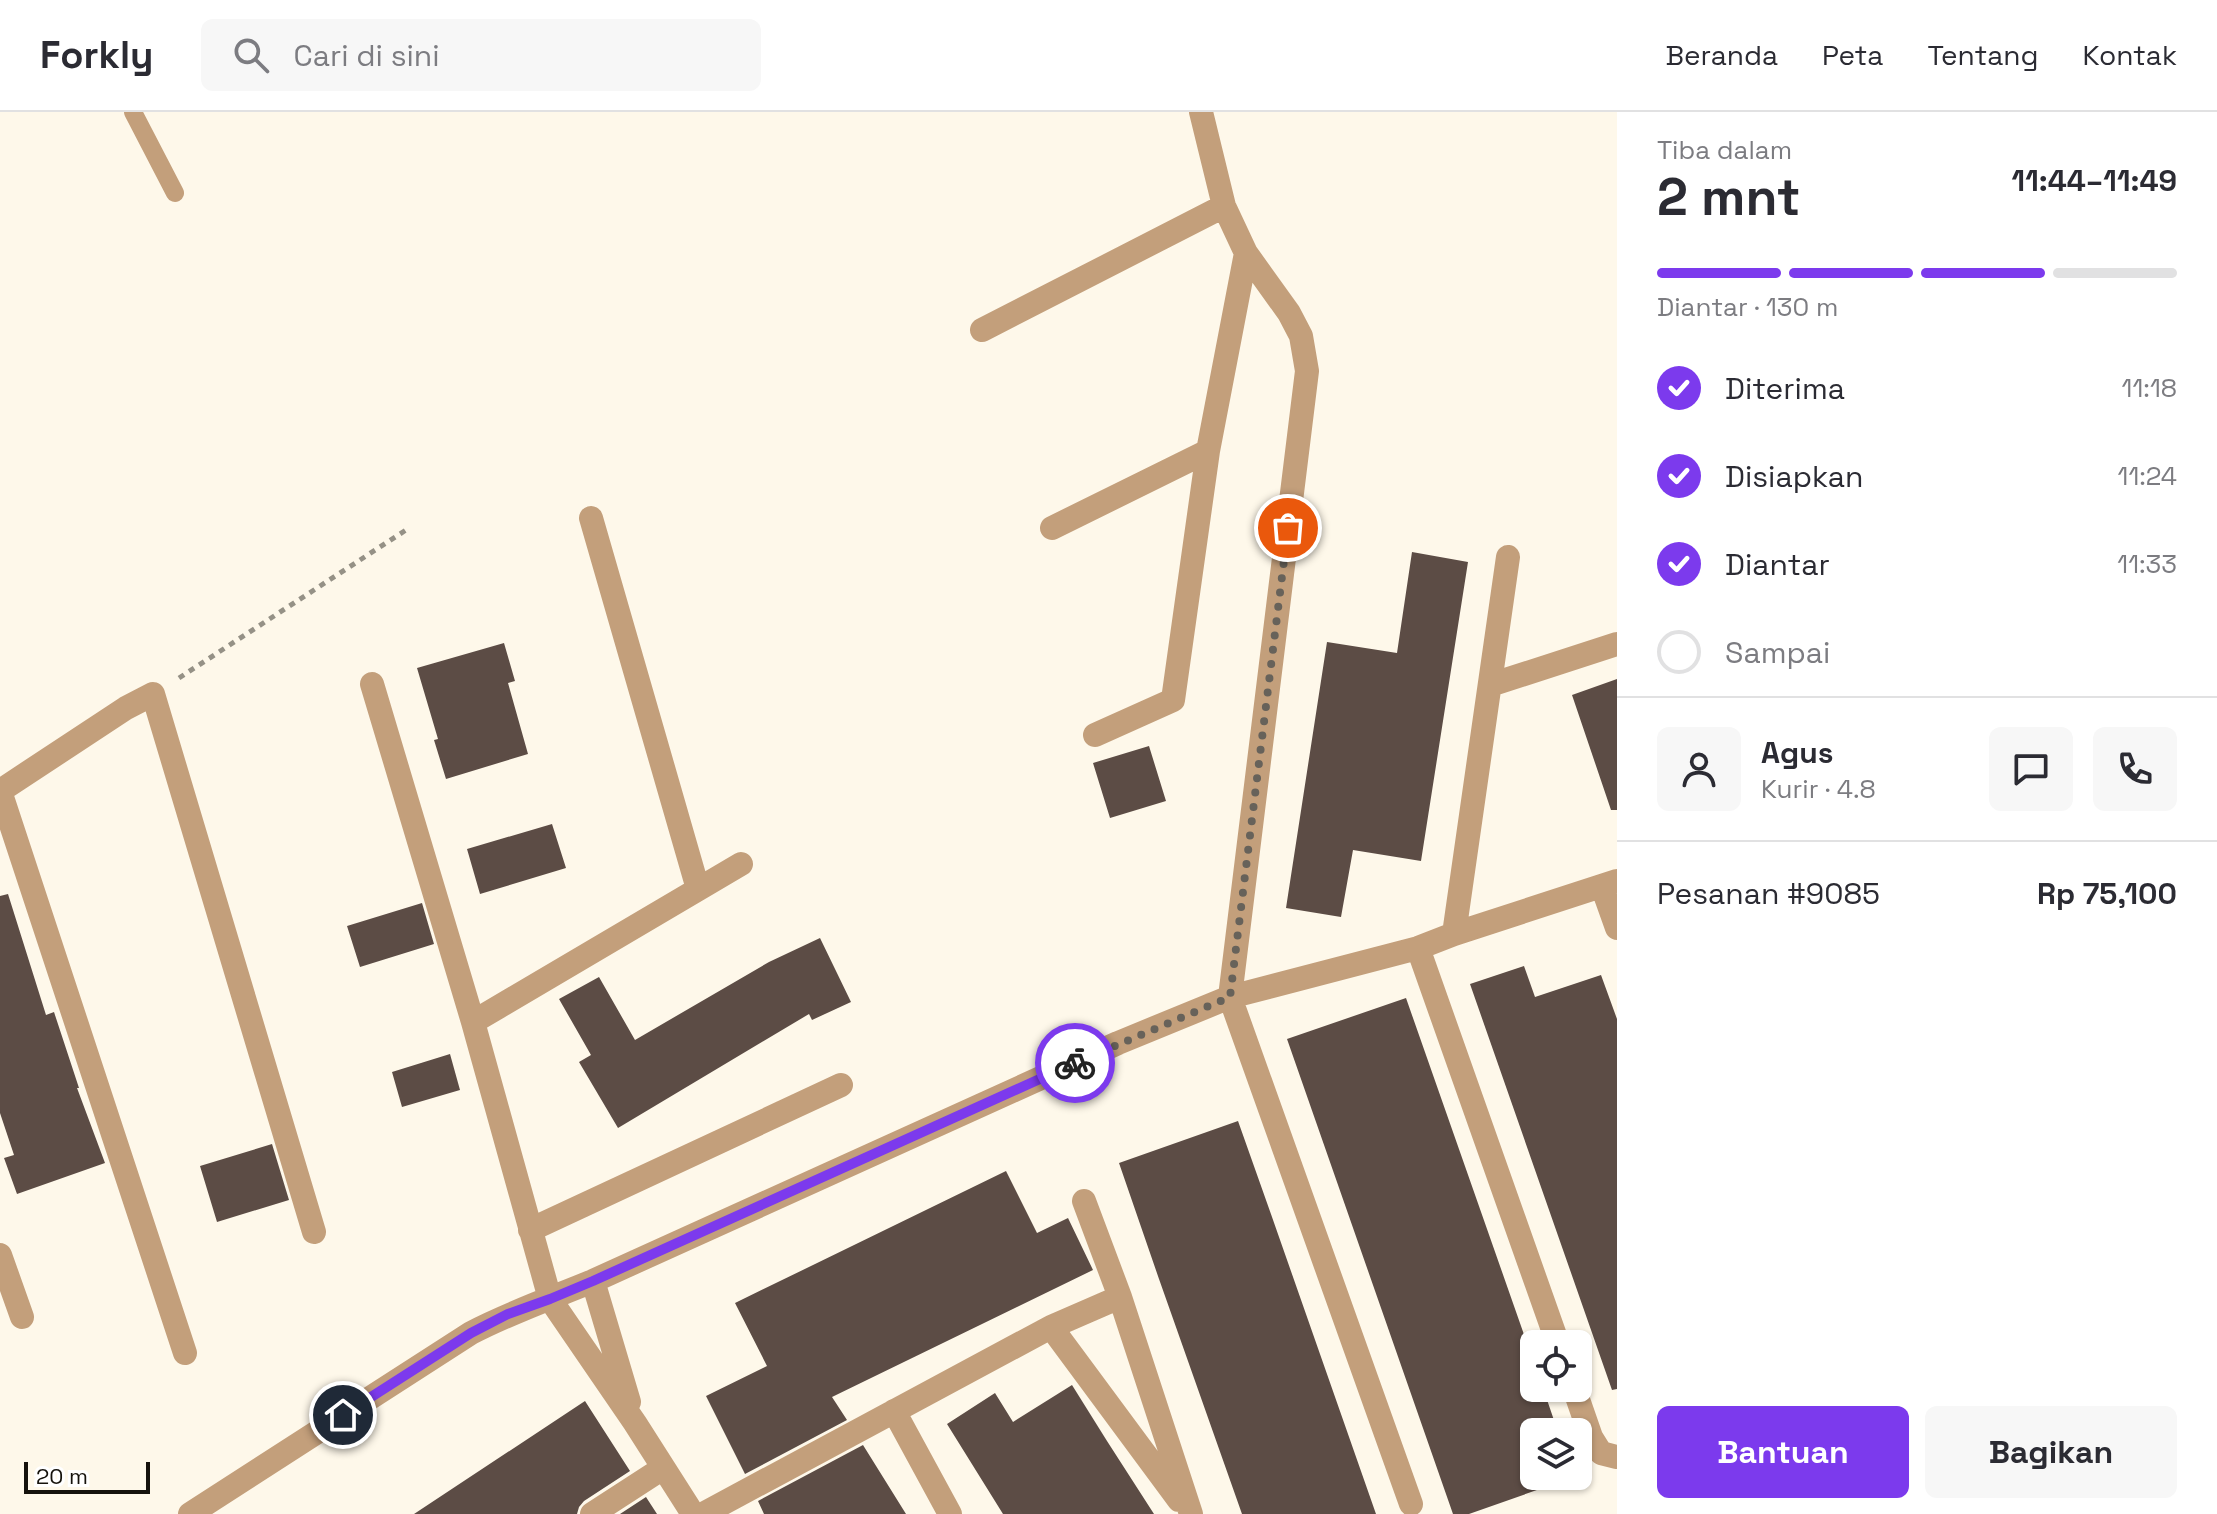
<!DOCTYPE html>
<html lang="id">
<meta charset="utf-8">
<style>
body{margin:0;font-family:"Space Grotesk",sans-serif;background:#f7f7f7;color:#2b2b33;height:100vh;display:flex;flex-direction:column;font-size:30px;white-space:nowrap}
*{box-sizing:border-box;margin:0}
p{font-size:26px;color:#7c7c81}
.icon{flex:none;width:44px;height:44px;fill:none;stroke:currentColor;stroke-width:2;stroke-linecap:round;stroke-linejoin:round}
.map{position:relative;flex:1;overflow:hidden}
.side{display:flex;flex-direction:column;background:#fff;width:600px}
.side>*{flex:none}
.tools{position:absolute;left:1520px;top:1218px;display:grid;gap:16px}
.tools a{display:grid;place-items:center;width:72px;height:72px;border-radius:12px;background:#fff;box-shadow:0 2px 6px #0004;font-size:40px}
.scale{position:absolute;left:24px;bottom:20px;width:126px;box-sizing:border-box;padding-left:8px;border:4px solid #15120c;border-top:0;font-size:22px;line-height:28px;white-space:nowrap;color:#15120c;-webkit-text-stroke:6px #fff;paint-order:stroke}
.pin{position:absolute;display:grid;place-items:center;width:68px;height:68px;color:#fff;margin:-34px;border:4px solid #fff;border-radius:50%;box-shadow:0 2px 8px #0007}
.courier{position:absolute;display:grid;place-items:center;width:80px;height:80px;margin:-40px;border:6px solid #7c3aed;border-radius:50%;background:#fff;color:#222;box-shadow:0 2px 10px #0007}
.headline em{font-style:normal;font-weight:800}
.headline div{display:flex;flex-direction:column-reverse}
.headline{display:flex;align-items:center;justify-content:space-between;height:136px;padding:0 40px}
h1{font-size:52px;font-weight:800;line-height:60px}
.bar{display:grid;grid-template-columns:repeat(4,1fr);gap:12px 8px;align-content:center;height:96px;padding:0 40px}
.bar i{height:10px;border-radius:6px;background:#e1e1e2}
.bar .on{background:#7c3aed}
.bar p{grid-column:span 4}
.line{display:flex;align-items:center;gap:20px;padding:0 40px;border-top:2px solid #e1e1e2}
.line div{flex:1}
.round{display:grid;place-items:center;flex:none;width:84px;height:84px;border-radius:12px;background:#f7f7f7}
ol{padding:0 40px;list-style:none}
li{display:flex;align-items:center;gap:24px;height:88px}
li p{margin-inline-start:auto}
li .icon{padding:8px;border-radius:50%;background:#7c3aed;color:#fff;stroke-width:4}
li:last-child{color:#7c7c81}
li i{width:44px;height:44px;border:4px solid #e1e1e2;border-radius:50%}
.button{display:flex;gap:16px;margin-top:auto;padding:16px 40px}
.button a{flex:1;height:92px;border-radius:12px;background:#7c3aed;color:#fff;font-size:32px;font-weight:800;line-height:92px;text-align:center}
.button a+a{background:#f7f7f7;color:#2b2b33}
header{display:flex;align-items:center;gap:48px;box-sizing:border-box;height:112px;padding:0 40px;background:#fff;border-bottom:2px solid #e1e1e2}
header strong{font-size:38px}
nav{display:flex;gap:44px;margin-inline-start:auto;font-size:28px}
.search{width:560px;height:72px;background:#f7f7f7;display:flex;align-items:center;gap:20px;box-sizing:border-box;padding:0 28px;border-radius:12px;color:#7c7c81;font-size:30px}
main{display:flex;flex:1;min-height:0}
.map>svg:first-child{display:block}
.building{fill:#5c4c45}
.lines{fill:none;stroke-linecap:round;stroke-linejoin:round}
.path{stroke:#959186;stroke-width:5;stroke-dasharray:6 6;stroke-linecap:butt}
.service{stroke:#c39f7b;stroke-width:18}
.minor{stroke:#c39f7b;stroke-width:24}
.done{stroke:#67625a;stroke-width:8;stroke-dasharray:0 14.4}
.route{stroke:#7c3aed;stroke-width:10}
</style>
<header>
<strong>Forkly</strong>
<div class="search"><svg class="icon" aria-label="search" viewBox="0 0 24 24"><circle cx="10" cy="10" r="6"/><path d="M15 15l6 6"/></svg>Cari di sini</div>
<nav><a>Beranda</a><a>Peta</a><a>Tentang</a><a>Kontak</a></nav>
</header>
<main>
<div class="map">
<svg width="1617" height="1402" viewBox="0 0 1617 1402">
<rect width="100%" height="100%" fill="#fef8ea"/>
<path class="building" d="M1412,440l56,10 -47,299 -68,-11 -12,67 -55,-9 41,-266 70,11z
M504,531l11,38 -7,2 20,71 -82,25 -12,-39 4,-1 -21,-71z
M1617,567v131h-6l-39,-115z
M1149,634l17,55 -56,17 -17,-55z
M552,712l14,44 -86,26 -13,-45z
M8,782l38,121 8,-3 25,76h-2l28,75 -88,31 -13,-36 10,-3 -14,-42v-217z
M422,791l12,41 -74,23 -13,-41z
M820,826l31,64 -39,18 -3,-6 -191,114 -39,-66 12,-7 -32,-56 40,-22 36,63 134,-78z
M1524,854l11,31 66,-22 16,44v370l-5,1 -142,-406z
M1406,886l128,365v25h9l15,44h-24v44l40,1 -105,37h-16l-166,-475z
M450,942l10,36 -58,17 -10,-35z
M1238,1009l34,96 104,297h-134l-83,-235 -40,-116z
M272,1032l17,56 -72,22 -17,-56z
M1006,1059l31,62 31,-15 25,52 -261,127 15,23 -102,54 -39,-78 61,-30 -32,-63z
M1072,1273l35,56 47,73h-151l-56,-90 48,-31 18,29z
M585,1289l45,70 -46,30 -5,6 -2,7h-163z
M863,1333l43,69h-142l-6,-13z
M646,1385l11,17h-37z"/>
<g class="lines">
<path class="path" d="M179,566l230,-150"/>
<path class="service" d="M133,0l42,81"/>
<path class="minor" d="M1201,0l23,94 22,47 43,60 12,23 6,35 -77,626 181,507
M982,218l242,-124
M591,406l107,371
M1052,416l156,-77
M372,572l101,338 77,277 85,124 58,91
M1490,573l127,-41
M1095,623l78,-35 35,-249 38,-198
M0,679l126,-83 27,-14 161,538
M0,679l185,562
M1602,774l15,42
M1454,822l54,-377
M1418,836l140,396
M473,910l268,-158
M1084,1089l36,96 71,217
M530,1118l311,-145
M0,1143l22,62
M593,1169l36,121
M1120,1185l-69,30 128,173
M1574,1276l17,49 10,16 16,4
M894,1299l56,103
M190,1402l281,-181c40,-21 81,-35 122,-52l525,-238 112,-46 188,-49 36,-14 163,-53
M592,1402l71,-46
M703,1402l348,-187"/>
</g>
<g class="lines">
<path class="done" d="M1075,951l155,-66 58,-469"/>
<path class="route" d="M343,1303l128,-82 37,-19 42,-15 43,-18 482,-218"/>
</g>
</svg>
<div class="tools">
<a><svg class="icon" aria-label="locate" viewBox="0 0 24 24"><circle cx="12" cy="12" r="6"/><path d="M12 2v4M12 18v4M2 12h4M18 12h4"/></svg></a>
<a><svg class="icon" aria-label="layers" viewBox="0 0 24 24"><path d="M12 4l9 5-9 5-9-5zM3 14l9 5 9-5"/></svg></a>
</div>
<div class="scale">20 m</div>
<div class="pin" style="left:1288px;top:416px;background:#ea580c"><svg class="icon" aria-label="bag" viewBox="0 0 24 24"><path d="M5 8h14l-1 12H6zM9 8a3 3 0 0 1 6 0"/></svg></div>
<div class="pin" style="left:343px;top:1303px;background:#1f2937"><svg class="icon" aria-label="home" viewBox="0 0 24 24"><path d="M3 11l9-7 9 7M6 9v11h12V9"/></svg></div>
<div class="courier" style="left:1075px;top:951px"><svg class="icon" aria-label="bike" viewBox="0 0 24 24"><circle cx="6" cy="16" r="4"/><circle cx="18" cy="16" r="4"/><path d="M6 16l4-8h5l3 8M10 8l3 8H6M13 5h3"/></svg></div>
</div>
<section class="side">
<div class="headline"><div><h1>2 mnt</h1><p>Tiba dalam</p></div><em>11:44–11:49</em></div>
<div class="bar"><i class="on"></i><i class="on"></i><i class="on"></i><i></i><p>Diantar · 130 m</p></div>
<ol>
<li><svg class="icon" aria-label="check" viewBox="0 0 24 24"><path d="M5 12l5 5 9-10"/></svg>Diterima<p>11:18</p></li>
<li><svg class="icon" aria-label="check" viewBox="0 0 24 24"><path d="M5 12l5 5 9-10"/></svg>Disiapkan<p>11:24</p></li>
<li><svg class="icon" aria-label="check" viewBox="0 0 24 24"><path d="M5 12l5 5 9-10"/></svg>Diantar<p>11:33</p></li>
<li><i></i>Sampai</li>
</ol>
<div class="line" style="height:144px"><a class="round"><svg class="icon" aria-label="person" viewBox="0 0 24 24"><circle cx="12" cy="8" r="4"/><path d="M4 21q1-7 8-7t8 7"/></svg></a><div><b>Agus</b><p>Kurir · 4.8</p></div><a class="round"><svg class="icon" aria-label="chat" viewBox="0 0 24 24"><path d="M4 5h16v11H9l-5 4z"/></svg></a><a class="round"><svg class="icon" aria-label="phone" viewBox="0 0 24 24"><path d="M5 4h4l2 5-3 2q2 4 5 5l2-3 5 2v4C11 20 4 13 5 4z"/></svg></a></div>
<div class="line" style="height:104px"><div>Pesanan #9085</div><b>Rp 75,100</b></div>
<div class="button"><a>Bantuan</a><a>Bagikan</a></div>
</section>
</main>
